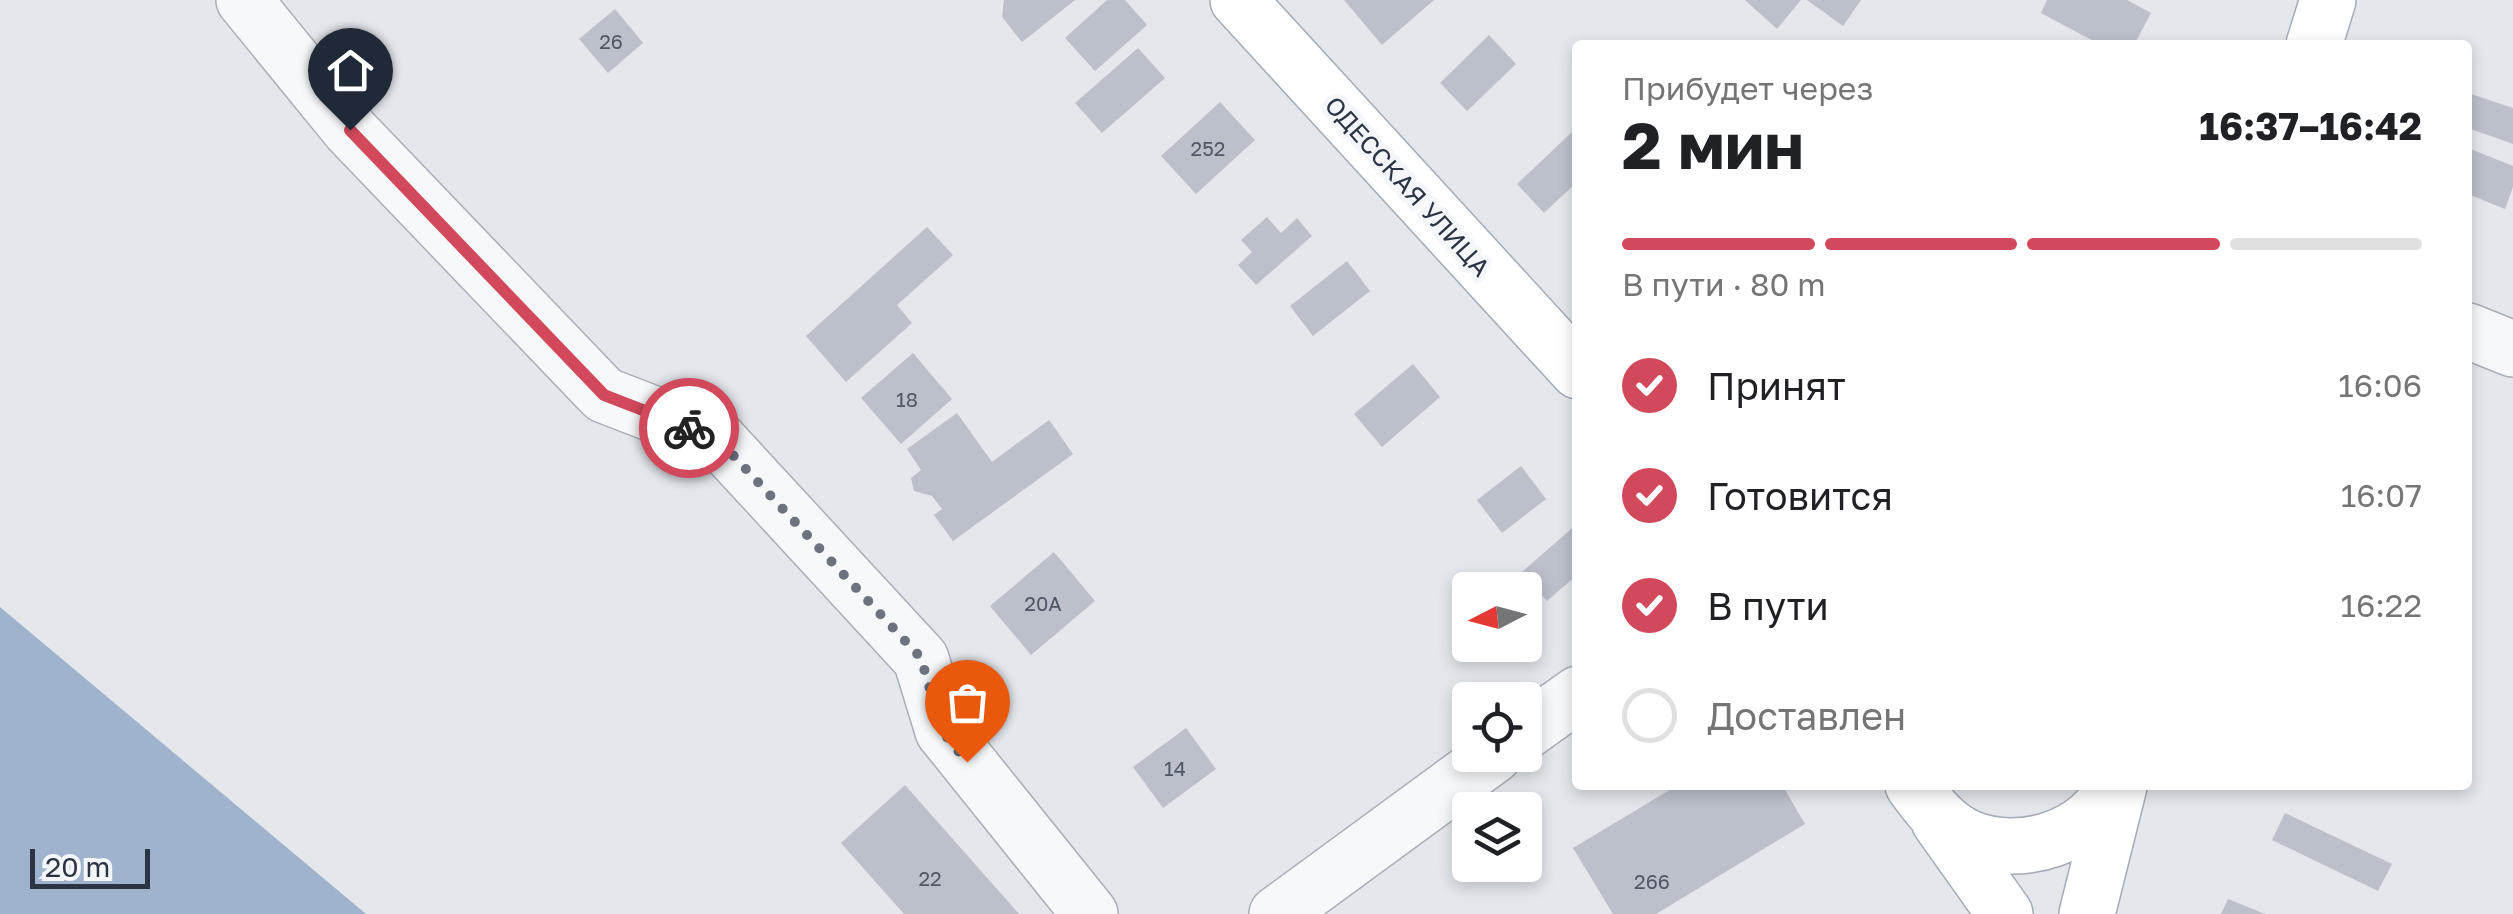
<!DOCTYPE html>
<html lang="ru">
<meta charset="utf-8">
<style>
body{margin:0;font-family:"Golos Text",sans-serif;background:#f6f6f6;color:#202124;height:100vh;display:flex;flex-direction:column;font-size:38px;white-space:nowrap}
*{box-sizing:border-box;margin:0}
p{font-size:32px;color:#757577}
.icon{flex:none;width:55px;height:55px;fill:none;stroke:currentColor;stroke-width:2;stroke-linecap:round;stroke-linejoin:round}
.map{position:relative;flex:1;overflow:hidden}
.side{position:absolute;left:1572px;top:40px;width:900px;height:750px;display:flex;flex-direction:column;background:#fff;border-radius:10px;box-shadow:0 5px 15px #0003}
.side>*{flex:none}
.needle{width:65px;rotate:264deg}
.buttons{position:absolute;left:1452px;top:572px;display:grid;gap:20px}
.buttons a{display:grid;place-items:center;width:90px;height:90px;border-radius:10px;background:#fff;box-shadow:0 5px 15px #0003;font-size:50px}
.scale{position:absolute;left:30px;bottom:25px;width:120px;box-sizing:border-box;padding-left:10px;border:5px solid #2b3445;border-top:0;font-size:28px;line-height:35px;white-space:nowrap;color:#2b3445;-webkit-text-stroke:8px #f4f6f9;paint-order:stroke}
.pin{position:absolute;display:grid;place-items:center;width:85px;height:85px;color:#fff;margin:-102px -42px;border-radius:50% 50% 50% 0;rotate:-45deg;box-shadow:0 0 10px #0007}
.pin .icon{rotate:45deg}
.courier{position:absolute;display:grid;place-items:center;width:100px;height:100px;margin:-50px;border:8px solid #d1495b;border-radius:50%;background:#fff;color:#222;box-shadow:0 2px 12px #0007}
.headline em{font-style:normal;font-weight:700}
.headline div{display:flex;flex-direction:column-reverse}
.headline{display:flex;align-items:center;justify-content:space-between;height:170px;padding:0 50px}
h1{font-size:65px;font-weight:700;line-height:75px}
.bar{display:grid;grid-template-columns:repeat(4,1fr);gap:15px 10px;align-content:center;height:120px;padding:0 50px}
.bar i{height:12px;border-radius:8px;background:#e0e0e0}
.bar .on{background:#d1495b}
.bar p{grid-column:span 4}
ol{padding:0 50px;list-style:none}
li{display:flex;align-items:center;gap:30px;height:110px}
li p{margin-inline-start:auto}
li .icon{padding:10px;border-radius:50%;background:#d1495b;color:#fff;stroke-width:4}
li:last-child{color:#757577}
li i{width:55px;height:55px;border:5px solid #e0e0e0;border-radius:50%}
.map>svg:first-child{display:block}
.water{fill:#9fb4cc}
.building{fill:#bbc0ca}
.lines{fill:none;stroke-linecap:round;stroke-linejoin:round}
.minor-casing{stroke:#a9aeb7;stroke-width:58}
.major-casing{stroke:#a3abb8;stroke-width:58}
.minor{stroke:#f7f8fa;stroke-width:55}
.major{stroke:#fff;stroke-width:55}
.done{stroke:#6c737f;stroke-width:10;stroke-dasharray:0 18}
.route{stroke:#d1495b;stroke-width:12}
.labels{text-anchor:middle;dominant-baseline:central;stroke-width:10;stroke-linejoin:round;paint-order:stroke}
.number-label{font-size:20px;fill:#4f5766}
.street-label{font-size:25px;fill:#2b3445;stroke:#f4f6f9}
</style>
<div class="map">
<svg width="2513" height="914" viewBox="0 0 2513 914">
<rect width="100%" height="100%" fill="#e4e7ec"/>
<path class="water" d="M0,607l366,307h-366z"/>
<path class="building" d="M1004,0h71l-53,42 -20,-25z
M1107,0h18l22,25 -52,46 -30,-33z
M1344,0h90l-52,45z
M1745,0h56l-24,29z
M1807,0h54l-18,26z
M2047,0h80l24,13 -17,32h-33l-60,-32z
M615,9l28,34 -35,30 -29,-34z
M1489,35l27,29 -49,47 -27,-28z
M1138,48l27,30 -63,55 -27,-30z
M2468,93l45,15v36l-45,-16z
M1220,102l35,38 -59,54 -35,-38z
M1572,132l6,6v43l-34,32 -27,-29z
M2468,148l45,18v21l-8,22 -37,-15z
M1267,217l14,16 16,-15 15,18 -56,49 -18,-20 14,-13 -11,-12z
M927,227l26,28 -56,50 15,18 -66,59 -40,-46z
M1347,261l23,30 -57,45 -23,-30z
M913,353l39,46 -51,45 -40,-46z
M1413,364l27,33 -58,50 -28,-33z
M957,413l35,49 57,-42 24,34 -120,87 -19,-26 8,-6 -10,-13 -18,-5 -3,-13 10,-8 -14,-21z
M1521,466l25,33 -44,34 -25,-33z
M1578,523v51l-31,27 -25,-29z
M1054,552l41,49 -64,54 -41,-49z
M1186,728l30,41 -53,39 -30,-41z
M905,785l114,129h-115l-63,-71z
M1678,785h104l23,39 -149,90h-43l-40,-66z
M2285,813l107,51 -14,27 -106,-51z
M2228,899l37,15h-44z"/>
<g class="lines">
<g class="minor-casing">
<path id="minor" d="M244,0l106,130 254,265 114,44 203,220 22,72 147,183
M2468,331l45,18
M1525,732l53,-38
M1277,914l217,-159"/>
</g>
<g class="major-casing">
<path id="major" d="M1238,0l340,371
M2314,45l14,-45
M1913,785c15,21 31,42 56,53 52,21 121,0 146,-53
M1939,821l66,93
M2087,914l32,-128"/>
</g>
<use href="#minor" class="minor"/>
<use href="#major" class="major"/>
</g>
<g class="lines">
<path class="done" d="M689,428l29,11 203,219 21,73 25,31"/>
<path class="route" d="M350,130l254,265 85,33"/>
</g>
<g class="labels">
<g class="number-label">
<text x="611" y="41">26</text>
<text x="1208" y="148">252</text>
<text x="907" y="399">18</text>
<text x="1043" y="603">20А</text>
<text x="1175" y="768">14</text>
<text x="930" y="878">22</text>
<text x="1652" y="881">266</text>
</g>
<g class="street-label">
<text transform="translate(1408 186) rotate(48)">ОДЕССКАЯ УЛИЦА</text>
</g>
</g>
</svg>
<div class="buttons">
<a><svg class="needle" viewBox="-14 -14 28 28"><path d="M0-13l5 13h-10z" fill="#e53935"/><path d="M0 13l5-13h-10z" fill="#757577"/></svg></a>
<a><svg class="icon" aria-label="locate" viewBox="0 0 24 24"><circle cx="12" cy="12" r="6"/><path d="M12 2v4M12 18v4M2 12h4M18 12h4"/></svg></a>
<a><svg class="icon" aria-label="layers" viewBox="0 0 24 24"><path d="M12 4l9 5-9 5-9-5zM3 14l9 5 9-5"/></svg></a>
</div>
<div class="scale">20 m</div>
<div class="pin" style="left:967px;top:762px;background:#ea580c"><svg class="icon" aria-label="bag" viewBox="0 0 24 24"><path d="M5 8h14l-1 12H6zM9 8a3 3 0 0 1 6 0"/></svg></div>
<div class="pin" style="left:350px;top:130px;background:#1f2937"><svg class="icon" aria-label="home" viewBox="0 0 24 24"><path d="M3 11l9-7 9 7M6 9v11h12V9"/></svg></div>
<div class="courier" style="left:689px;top:428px"><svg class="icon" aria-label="bike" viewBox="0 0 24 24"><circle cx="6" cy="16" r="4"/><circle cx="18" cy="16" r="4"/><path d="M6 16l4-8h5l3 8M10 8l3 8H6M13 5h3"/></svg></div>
<section class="side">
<div class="headline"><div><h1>2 мин</h1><p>Прибудет через</p></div><em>16:37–16:42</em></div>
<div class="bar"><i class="on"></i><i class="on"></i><i class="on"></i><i></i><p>В пути · 80 m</p></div>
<ol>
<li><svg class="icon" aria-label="check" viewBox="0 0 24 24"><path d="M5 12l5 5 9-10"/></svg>Принят<p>16:06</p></li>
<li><svg class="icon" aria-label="check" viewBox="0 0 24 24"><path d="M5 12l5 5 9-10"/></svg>Готовится<p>16:07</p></li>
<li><svg class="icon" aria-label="check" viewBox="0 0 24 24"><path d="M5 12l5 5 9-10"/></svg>В пути<p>16:22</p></li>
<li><i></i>Доставлен</li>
</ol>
</section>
</div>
